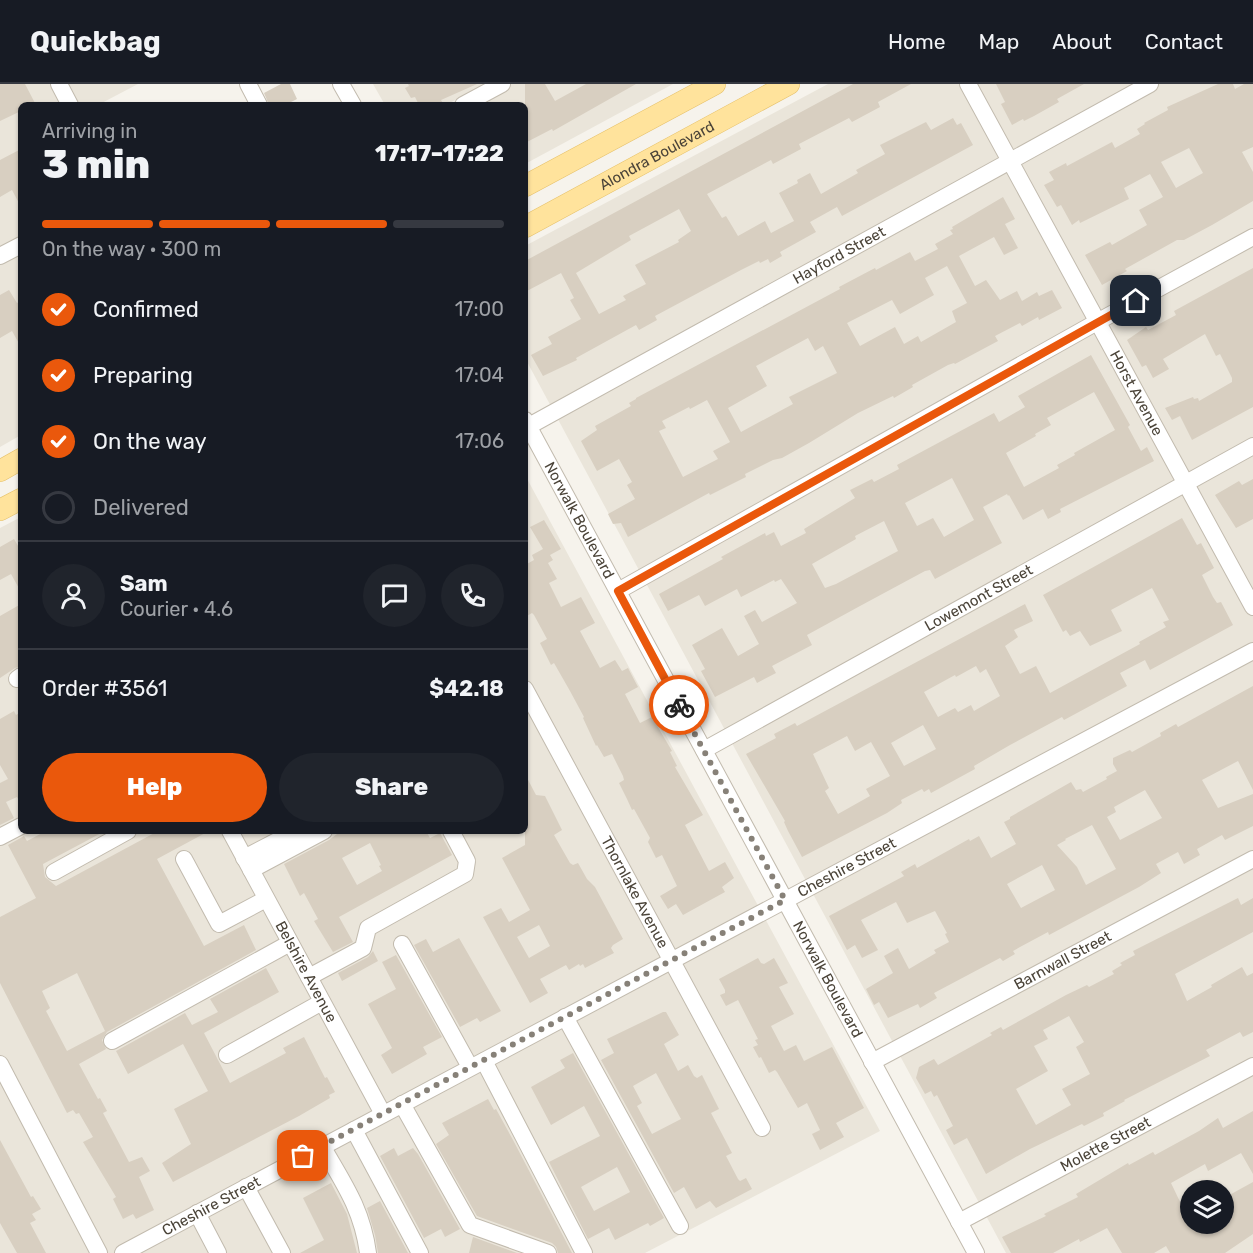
<!DOCTYPE html>
<meta charset="utf-8">
<style>
body{margin:0;font-family:Rubik,sans-serif;background:#20242c;color:#f1f3f6;height:100vh;display:flex;flex-direction:column;font-size:22px;white-space:nowrap}
*{box-sizing:border-box;margin:0}
p{font-size:20px;color:#9ea1a6}
.icon{flex:none;width:33px;height:33px;fill:none;stroke:currentColor;stroke-width:2;stroke-linecap:round;stroke-linejoin:round}
.map{position:relative;flex:1;overflow:hidden}
.side{position:absolute;left:18px;top:18px;width:510px;height:732px;display:flex;flex-direction:column;background:#171b24;border-radius:9px;box-shadow:0 2px 4px #0004}
.side>*{flex:none}
.controls{position:absolute;left:1180px;top:1096px;display:grid;gap:12px}
.controls a{display:grid;place-items:center;width:54px;height:54px;border-radius:50%;background:#171b24;box-shadow:0 2px 4px #0004;font-size:30px}
.pin{position:absolute;display:grid;place-items:center;width:51px;height:51px;color:#fff;margin:-26px;border-radius:12px;box-shadow:0 3px 9px #0006}
.courier{position:absolute;display:grid;place-items:center;width:60px;height:60px;margin:-30px;border:4px solid #ea580c;border-radius:50%;background:#fff;color:#222;box-shadow:0 2px 8px #0007}
.overview em{font-style:normal;font-weight:800}
.overview div{display:flex;flex-direction:column-reverse}
.overview{display:flex;align-items:center;justify-content:space-between;height:102px;padding:0 24px}
h1{font-size:39px;font-weight:800;line-height:45px}
.bar{display:grid;grid-template-columns:repeat(4,1fr);gap:9px 6px;align-content:center;height:72px;padding:0 24px}
.bar i{height:8px;border-radius:4px;background:#363941}
.bar .on{background:#ea580c}
.bar p{grid-column:span 4}
.line{display:flex;align-items:center;gap:15px;padding:0 24px;border-top:2px solid #363941}
.line div{flex:1}
.round{display:grid;place-items:center;flex:none;width:63px;height:63px;border-radius:32px;background:#20242c}
ol{padding:0 24px;list-style:none}
li{display:flex;align-items:center;gap:18px;height:66px}
li p{margin-inline-start:auto}
li .icon{padding:6px;border-radius:50%;background:#ea580c;color:#fff;stroke-width:4}
li:last-child{color:#9ea1a6}
li i{width:33px;height:33px;border:3px solid #363941;border-radius:50%}
.cta{display:flex;gap:12px;margin-top:auto;padding:12px 24px}
.cta a{flex:1;height:69px;border-radius:36px;background:#ea580c;color:#fff;font-size:24px;font-weight:800;line-height:69px;text-align:center}
.cta a+a{background:#20242c;color:#f1f3f6}
header{display:flex;align-items:center;gap:36px;box-sizing:border-box;height:84px;padding:0 30px;background:#171b24;border-bottom:2px solid #363941}
header strong{font-size:28px}
nav{display:flex;gap:33px;margin-inline-start:auto;font-size:21px}
.map>svg:first-child{display:block}
.residential{fill:#eae5da;fill-rule:evenodd}
.building{fill:#d8cfc1;fill-rule:evenodd}
.lines{fill:none;stroke-linecap:round;stroke-linejoin:round}
.minor-casing{stroke:#c2bbae;stroke-width:18}
.major-casing{stroke:#e6c16a;stroke-width:22}
.minor{stroke:#fff;stroke-width:16}
.major{stroke:#ffe39c;stroke-width:21}
.done{stroke:#878178;stroke-width:6;stroke-dasharray:0 10.8}
.route{stroke:#ea580c;stroke-width:8}
.labels{text-anchor:middle;dominant-baseline:central;stroke-width:5;stroke-linejoin:round;paint-order:stroke}
.street-label{font-size:15px;fill:#4b4439;stroke:#fff}
</style>
<header>
<strong>Quickbag</strong>
<nav><a>Home</a><a>Map</a><a>About</a><a>Contact</a></nav>
</header>
<div class="map">
<svg width="1253" height="1169" viewBox="0 0 1253 1169">
<rect width="100%" height="100%" fill="#f6f3ec"/>
<path class="residential" d="M0,0h138l-40,21h-77v330l-21,12z
M373,0h300l-148,80v-59h-34l-10,-19 -35,19h-61z
M828,0h425v1169h-247l-481,-895v-112zM1191,1107h33v33h-33z
M525,391l355,656 -235,122h-645v-725l21,-11v314h504z"/>
<path class="building" d="M0,0h25l11,21h-15v6l-21,10z
M281,0h9l7,15 -12,6h-16l-5,-12z
M408,0h69l-36,16 3,5h-25l-4,-8 -4,1 -6,-10 4,-2z
M525,0h20l10,17 31,-17h50l-83,47 -1,-2 -27,14z
M853,0h58l-33,18 2,5 -28,15 -3,-4 -50,26 2,5 -28,15 -2,-4 -64,34 15,24 4,-2 12,20 27,-15 6,12 23,-12 -15,-28 19,-10 -1,-3 13,-7 11,21 37,-21 -2,-3 29,-16 -5,-9 46,-23 5,8 22,-12 4,7 4,-2 12,22 -131,71 -5,-9 -27,15 6,10 -36,20 2,4 -12,7 -2,-4 -8,4 -1,-2 -18,9 -86,46 2,4 -18,10 -3,-5 -60,33 1,2 -34,16 -12,-21 21,-11 -4,-7 33,-18 -11,-19 4,-2 -13,-25 -36,19v-31zM679,125l12,22 -13,9 1,2 -44,23 11,19 -23,12 3,4 -27,14 -23,-41 55,-33 -2,-4z
M996,0h88l-27,15 2,3 -25,14 -10,5 -1,-2 -11,6 -11,-21 4,-2z
M1218,0h15l2,5 9,-5h9v63l-11,5 11,20v29l-41,24 -28,15h-7l-52,29 2,2 -25,14 -17,-30 25,-13 2,3 35,-20 -8,-15 24,-13 -13,-23 -26,14 5,11 -49,24 -1,-3 -7,5 -11,-20 -4,2 -13,-22 10,-5 -5,-8 17,-9 1,3 45,-24 3,6 25,-14 -3,-5 8,-5 -1,-1 24,-13 -1,-3zM1189,64l14,25 -27,15 -15,-26z
M21,65v58l-9,-17 -12,7v-37z
M1003,113l12,22 -10,5 13,24 -14,7 -10,-18 -35,19 16,30 11,-6 14,20 17,-9 5,10 15,-9 2,4 13,-6 10,18 -23,12 -1,-3 -16,9 -2,-3 -25,13 3,5 -43,23 -1,-1 -6,2 -36,20 1,2 -19,11 -1,-2 -35,17 -49,30 -27,15 -9,2 -28,14 1,3 -36,18 -1,-2 -81,44 -7,-14 -8,1 -5,-10 27,-15 -8,-14 5,-3 -13,-23 -22,12 -16,-30 16,-11 -2,-4 36,-20 -2,-3 7,-4v-1l204,-109 -1,-2 17,-9 19,-10 1,2 34,-18 5,9 23,-12 -3,-5 18,-10 -3,-4 3,-1 -1,-2zM947,182l20,37 -15,8 4,11 -35,20 -3,-6 -14,8 -9,-17 -35,19 -13,-23 45,-23 8,14 34,-19 -9,-17zM808,254l7,13 8,-5 14,27 -48,24 4,7 -52,28 -13,-24 39,-22 -11,-20zM707,316l23,42 -17,9 5,8 -35,18 -24,-46 7,-3 -4,-7 27,-14 1,2z
M1253,184v139l-61,33 -12,-24 -8,4 -7,-12 28,-11 1,2 4,-1 1,3 33,-19v-4l-12,-24 -4,2 -11,-22 -42,25 6,10 -16,9 -7,-13 -4,2 -15,-27 19,-13 2,3 28,-15 -2,-4z
M9,206l8,13 4,-2v46l-9,-16 -12,7v-43z
M1091,271l39,70 -2,2 13,24 6,-4 7,14 -94,48 1,3 -13,7 -5,-10 -20,11 -14,-25 -1,1 -1,-2 -24,13 19,36 -67,36 -5,-9 -5,1 -65,35 -53,29 5,10 -40,21 4,7 -19,10 -3,-6 -39,20 -14,-26 4,-2 -13,-24 30,-17 16,28 21,-12 -15,-28 11,-6 7,12 35,-19 -16,-24 -6,3 -1,-2 -33,17 -4,-8 -32,17 -6,-11 -31,16 -9,-17 64,-35 -2,-2 44,-24 1,3 8,-4 7,14 25,-13 -2,-4 51,-31 -5,-8 22,-11 2,3 25,-13 -2,-4 97,-52 5,9 26,-15 -7,-11zM1094,308l21,38 -41,23 1,2 -18,10 2,3 -35,19 -18,-34 30,-17 -1,-2 16,-9 -4,-7zM952,394l22,42 -30,17 -11,-19 -16,8 -12,-23zM884,437l14,30 -62,33 -11,4 -13,-24 44,-25 -1,-3z
M1253,395v40l-17,9 -21,-33 24,-14 3,4z
M1182,434l15,27 4,-2 13,25 -12,7 11,22 4,6 4,-1 12,23 -83,45 -5,-10 -25,13 7,13 -63,34 -2,-3 -52,28 -36,21 1,3 -44,24 -2,-4 -5,3 -2,-3 -21,11 1,3 -15,10 -85,44 -14,-26 -4,-9 1,-1 -39,-67 30,-16 -2,-4 21,-11 2,3 228,-122 8,17 -19,9 4,7 -13,9 15,28 16,-8 14,27 90,-49 -1,-2 27,-15 -3,-5 6,-2 -17,-32 -41,22 11,21 -32,15 -10,-15 -10,5 -4,-6 -3,2 -20,-37zM976,582l4,7 6,-4 14,27 -26,15 -3,-6 -13,7 -3,-4 -17,9 -14,-25 31,-17 1,2zM923,641l13,24 -32,17 -13,-23zM847,652l8,15 16,-9 19,34 -24,13 4,7 -32,18 -13,-23 4,-3 -16,-34z
M544,436l17,29 -11,6 3,5 -5,3 9,16 -8,4 12,24 20,-10 14,26 -15,8 20,37 15,-8 7,11 6,-3 10,19 -13,7 15,29 12,-6 20,34 -2,1 7,14 -2,1 28,48 -18,10 24,46 16,-9 9,16 -12,9 3,5 -42,23 -7,-11 -8,5 -8,-13 17,-10 -15,-31 -6,3 -8,-16 2,-4 -16,-29 -2,1 -5,-11 -8,-16 5,-3 -1,-4 -11,-22 -8,3 -7,-12 -1,1 -13,-28 1,-1 -14,-26 -16,-28 -3,2 -11,-22 7,-4 -13,-24 -2,-2 -7,4v-52l9,-5 -2,-5 11,-6 -13,-22z
M14,455l7,12v41l-10,-18 -11,6v-33z
M21,520v62l-6,2 -15,10v-62z
M1253,602v104l-15,-29 -36,19 16,28 35,-14v32l-28,14 -3,-5 -25,14 3,6 -16,9 -6,-12 -22,12 5,9 -22,14 -90,48 -1,-3 -28,15 -7,4 2,3 -12,7 -3,-3 -66,35 3,5 -17,10 -2,-4 -30,14 -9,-16 -5,3 -8,-16 27,-16 -9,-17 14,-8 11,21 27,-16 -2,-3 15,-8 -4,-8 2,-1 -12,-22 -28,12 -11,-21 -35,18 17,30 -16,8 -7,-13 -8,5 -18,-34 75,-40 -3,-4 14,-8 2,4 52,-29 1,2 9,-5 12,22 25,-14 -12,-22 6,-3v-2l61,-35 5,8 5,-1 2,3 24,-13 -1,-2 11,-6 -4,-7v-6l17,-8 2,2 29,-16 -1,-3 16,-9 2,3zM1145,706l17,28 -42,22 -13,-23 9,-5 -2,-5zM1092,741l24,44 -30,16 -9,-18 -20,-22 9,-5 -1,-1zM1042,781l13,25 -34,18 -14,-24z
M14,627l2,4 5,-3v92l-4,-7 -11,5 8,16 -14,7v-42l8,-4 -8,-14v-46z
M525,690l11,21 9,1 17,34 -8,5 16,28 3,2 5,-2 9,16 8,8 28,52 -10,6 -2,3 3,5 -29,15 -2,-4 -3,2 -1,-2 -10,6 -3,-5 -26,14 8,14 -18,10 -47,-86 18,-9 8,14 21,-12 -28,-52 23,-13zM539,841l11,21 -21,12 -12,-21z
M46,747h59l-62,33 2,13 11,9 102,-55h51l-52,28 47,87 40,-21 12,25 -149,82 -5,8 4,9 -27,15 19,35 2,-1 7,13 -4,2 26,49 13,-5 8,14 -11,6 15,33 -18,9 -3,-5 -10,5 -10,-20 3,-2 -33,-55 10,-5 -14,-24 -3,1 -3,-4 -6,3 -67,-130v-66l36,-19 -28,-53 16,-9 3,5zM77,889l28,58 -38,20 -21,-40 4,-3 -8,-17z
M341,747h85l4,7 10,-5 12,22 -113,62 14,25 -20,10 -19,-31 4,-2 -14,-26 -4,3 -16,-32 45,-24zM370,759l11,22 -2,1 3,5 -25,14 -15,-27z
M1238,814l3,7 12,-7v34l-78,42 12,27 25,-14 -1,-2 31,-18 5,9 6,-3v59l-10,5 -3,-5 -34,18 4,6 -86,44 1,1 -22,12 1,3 -20,10 -2,-2 -52,25 -44,25 -19,-36 -13,7 -8,-15 7,-4 -16,-31 -3,2 -3,-6 -6,3 -9,-16 3,-11 15,-8 4,6 54,-30 -2,-2 11,-6 2,3 63,-35 21,-10 2,2 25,-13 -2,-3 10,-6 -2,-2 15,-8 -2,-4zM1069,932l15,26 -8,5 14,27 -28,15 9,16 -35,20 -20,-36 32,-18 -14,-25 14,-7 -5,-9z
M459,854l42,73 -21,11 -3,-4 -17,9 -46,-82 12,-6 7,13z
M373,867l5,10 -36,20 -4,-8 30,-16z
M396,871l46,82 -19,10 4,7 -35,20 -11,-19 11,-7 -24,-44 28,-15 -14,-27z
M758,874l3,5 3,1 10,-6 14,25 -9,4 15,27 -23,12 13,25 12,-6 8,16 28,-14 32,61 -28,15 8,14 -24,13 -8,-16 8,-4 -13,-27 -9,5 -21,-36 -2,-2 -6,3 -8,-16 -2,1 -6,-11 5,-2 -3,-5 3,-1 -20,-39 -12,6 -6,-11 5,-2v-3l-6,-11z
M266,884l13,24 -75,41 26,50 56,-30 -3,-5 21,-11 21,41 2,-1 8,15 -6,3 1,3 -31,18 -126,66 -11,-19 29,-19 -17,-35 34,-18 -25,-47 -55,30 -12,-23 69,-38 7,12 26,-13 -8,-13z
M663,928h3l13,23 -15,9 14,27 10,-6 6,11 3,2 5,-3 17,34 -8,4 21,40 -6,3 12,23 2,2 6,-3 6,11 -36,19 -6,-7 -14,8 -12,-22 -10,6 -73,-133 13,-7 -7,-14zM656,989l25,46 -29,15 -15,-28 5,-3 -9,-17z
M573,969l91,165 -14,8 -2,-3 -33,17 -6,-12 -21,11 -39,-77 51,-26 -16,-30 -33,19 -20,-38 34,-19 -5,-8zM617,1083l13,25 -36,19 -13,-24z
M488,1015l6,11 2,-1 17,31 59,113h-14l-2,-6 -4,-4 -75,-27 -41,-72 13,-9 -7,-12z
M1253,1027v63l-12,-21 -33,18 -3,-7 -34,19 11,23 4,-2 5,10v10h33v-26l29,-16v52l-28,19h-55l-4,-7 -12,7h-32l-15,-25 -27,14 -1,-3 -26,14h-42l-9,-16 44,-21 -2,-2 34,-17 -2,-3 52,-31 1,2 24,-13 2,3 44,-24 19,-13 5,10z
M0,1056l31,57 2,-1 8,13 -9,5 4,6 -6,3 16,30h-29l-17,-30z
M394,1064l4,8 15,-8 5,6 42,75 -15,8 -4,-8 -17,9 -44,-82z
M331,1099l16,31 10,39h-57l24,-13 -21,-42z
M380,1117l28,52h-30l-3,-18 -8,-27z
M473,1153l44,16h-48z"/>
<g class="lines">
<g class="minor-casing">
<g id="minor">
<path d="M59,0l11,21"/>
<path d="M248,0l11,21"/>
<path d="M341,0l12,21"/>
<path id="s1" d="M968,0l285,523"/>
<path d="M463,21l39,-21"/>
<path d="M0,172l21,-11"/>
<path id="s2" d="M525,336l451,833"/>
<path id="s3" d="M529,342l621,-342"/>
<path d="M618,507l479,-269 156,-85"/>
<path d="M17,595l4,-3"/>
<path id="s4" d="M525,605l237,439"/>
<path id="s5" d="M704,666l549,-304"/>
<path id="s6" d="M230,747l153,283"/>
<path d="M0,753l21,-11"/>
<path d="M244,774l52,-27"/>
<path d="M184,775l35,65 47,-25"/>
<path d="M251,786l73,-39"/>
<path d="M54,788l74,-41"/>
<path d="M402,860l68,123"/>
<path d="M309,893l54,-29 5,-20 97,-54 2,-13 -16,-30"/>
<path d="M565,933l115,209"/>
<path d="M112,957l178,-98"/>
<path d="M227,971l95,-53"/>
<path d="M484,977l100,192"/>
<path id="s7" d="M872,978l381,-203"/>
<path d="M0,980l99,189"/>
<path d="M402,1020l68,121 78,28"/>
<path d="M354,1046l66,123"/>
<path d="M322,1062c22,38 40,63 46,107"/>
<path d="M246,1103l36,66"/>
<path d="M197,1129l21,40"/>
<path id="s8" d="M959,1138l294,-156"/>
<path id="s9" d="M123,1169l1130,-602"/>
</g>
</g>
<g class="major-casing">
<g id="major">
<path d="M525,102l190,-102"/>
<path id="s10" d="M525,143l264,-143"/>
<path d="M0,387l21,-12"/>
<path d="M0,426l21,-11"/>
</g>
</g>
<use href="#minor" class="minor"/>
<use href="#major" class="major"/>
</g>
<g class="lines">
<path class="done" d="M303,1072l482,-256 -106,-195"/>
<path class="route" d="M679,621l-61,-114 518,-290"/>
</g>
<g class="labels">
<g class="street-label">
<text stroke="none"><textPath href="#s10" startOffset="150">Alondra Boulevard</textPath></text>
<text stroke="none"><textPath href="#s3" startOffset="354">Hayford Street</textPath></text>
<text stroke="none"><textPath href="#s1" startOffset="352">Horst Avenue</textPath></text>
<text stroke="none"><textPath href="#s2" startOffset="114">Norwalk Boulevard</textPath></text>
<text stroke="none"><textPath href="#s5" startOffset="314">Lowemont Street</textPath></text>
<text stroke="none"><textPath href="#s9" startOffset="820">Cheshire Street</textPath></text>
<text stroke="none"><textPath href="#s4" startOffset="231">Thornlake Avenue</textPath></text>
<text stroke="none"><textPath href="#s7" startOffset="216">Barnwall Street</textPath></text>
<text stroke="none"><textPath href="#s6" startOffset="160">Belshire Avenue</textPath></text>
<text stroke="none"><textPath href="#s2" startOffset="636">Norwalk Boulevard</textPath></text>
<text stroke="none"><textPath href="#s8" startOffset="166">Molette Street</textPath></text>
<text stroke="none"><textPath href="#s9" startOffset="100">Cheshire Street</textPath></text>
</g>
</g>
</svg>
<div class="controls">
<a><svg class="icon" aria-label="layers" viewBox="0 0 24 24"><path d="M12 4l9 5-9 5-9-5zM3 14l9 5 9-5"/></svg></a>
</div>
<div class="pin" style="left:303px;top:1072px;background:#ea580c"><svg class="icon" aria-label="bag" viewBox="0 0 24 24"><path d="M5 8h14l-1 12H6zM9 8a3 3 0 0 1 6 0"/></svg></div>
<div class="pin" style="left:1136px;top:217px;background:#1f2937"><svg class="icon" aria-label="home" viewBox="0 0 24 24"><path d="M3 11l9-7 9 7M6 9v11h12V9"/></svg></div>
<div class="courier" style="left:679px;top:621px"><svg class="icon" aria-label="bike" viewBox="0 0 24 24"><circle cx="6" cy="16" r="4"/><circle cx="18" cy="16" r="4"/><path d="M6 16l4-8h5l3 8M10 8l3 8H6M13 5h3"/></svg></div>
<section class="side">
<div class="overview"><div><h1>3 min</h1><p>Arriving in</p></div><em>17:17–17:22</em></div>
<div class="bar"><i class="on"></i><i class="on"></i><i class="on"></i><i></i><p>On the way · 300 m</p></div>
<ol>
<li><svg class="icon" aria-label="check" viewBox="0 0 24 24"><path d="M5 12l5 5 9-10"/></svg>Confirmed<p>17:00</p></li>
<li><svg class="icon" aria-label="check" viewBox="0 0 24 24"><path d="M5 12l5 5 9-10"/></svg>Preparing<p>17:04</p></li>
<li><svg class="icon" aria-label="check" viewBox="0 0 24 24"><path d="M5 12l5 5 9-10"/></svg>On the way<p>17:06</p></li>
<li><i></i>Delivered</li>
</ol>
<div class="line" style="height:108px"><a class="round"><svg class="icon" aria-label="person" viewBox="0 0 24 24"><circle cx="12" cy="8" r="4"/><path d="M4 21q1-7 8-7t8 7"/></svg></a><div><b>Sam</b><p>Courier · 4.6</p></div><a class="round"><svg class="icon" aria-label="chat" viewBox="0 0 24 24"><path d="M4 5h16v11H9l-5 4z"/></svg></a><a class="round"><svg class="icon" aria-label="phone" viewBox="0 0 24 24"><path d="M5 4h4l2 5-3 2q2 4 5 5l2-3 5 2v4C11 20 4 13 5 4z"/></svg></a></div>
<div class="line" style="height:78px"><div>Order #3561</div><b>$42.18</b></div>
<div class="cta"><a>Help</a><a>Share</a></div>
</section>
</div>
